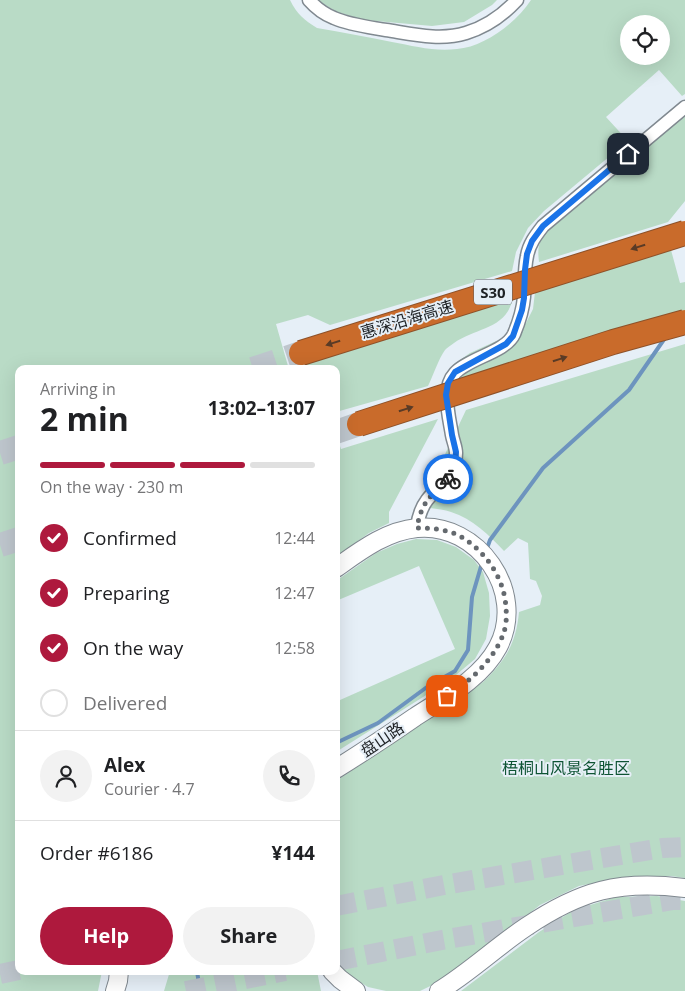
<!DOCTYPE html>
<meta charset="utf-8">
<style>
body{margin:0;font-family:"Open Sans","Noto Sans SC",sans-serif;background:#f2f2f2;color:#202124;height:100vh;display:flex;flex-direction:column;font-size:19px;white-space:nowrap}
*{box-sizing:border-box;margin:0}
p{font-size:16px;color:#757577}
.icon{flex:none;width:28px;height:28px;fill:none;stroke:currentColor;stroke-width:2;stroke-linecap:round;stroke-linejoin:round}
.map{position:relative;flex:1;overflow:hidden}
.sheet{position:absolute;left:15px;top:365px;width:325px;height:610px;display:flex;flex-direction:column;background:#fff;border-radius:10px;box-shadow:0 5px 20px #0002}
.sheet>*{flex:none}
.buttons{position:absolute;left:620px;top:15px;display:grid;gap:10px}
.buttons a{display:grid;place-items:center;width:50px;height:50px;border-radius:50%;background:#fff;box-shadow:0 5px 20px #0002;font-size:25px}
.pin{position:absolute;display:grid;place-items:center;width:42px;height:42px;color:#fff;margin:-21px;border-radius:10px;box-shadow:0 2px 8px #0006}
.courier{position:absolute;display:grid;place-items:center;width:50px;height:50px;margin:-25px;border:4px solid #1a73e8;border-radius:50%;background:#fff;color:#222;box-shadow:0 1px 6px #0007}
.summary em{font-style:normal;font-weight:700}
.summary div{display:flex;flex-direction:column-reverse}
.summary{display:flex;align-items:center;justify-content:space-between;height:85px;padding:0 25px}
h1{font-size:32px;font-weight:700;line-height:38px}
.bar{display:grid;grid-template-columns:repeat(4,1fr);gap:8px 5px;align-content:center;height:60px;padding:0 25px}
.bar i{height:6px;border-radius:4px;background:#e0e0e0}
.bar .active{background:#ae193d}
.bar p{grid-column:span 4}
.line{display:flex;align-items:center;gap:12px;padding:0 25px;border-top:1px solid #e0e0e0}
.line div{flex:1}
.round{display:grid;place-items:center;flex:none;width:52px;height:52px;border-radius:26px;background:#f2f2f2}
ol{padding:0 25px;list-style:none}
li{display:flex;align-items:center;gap:15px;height:55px}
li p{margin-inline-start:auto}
li .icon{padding:5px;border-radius:50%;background:#ae193d;color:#fff;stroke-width:4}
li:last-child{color:#757577}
li i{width:28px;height:28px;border:2px solid #e0e0e0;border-radius:50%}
.button{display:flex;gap:10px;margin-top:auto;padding:10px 25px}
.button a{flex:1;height:58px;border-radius:30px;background:#ae193d;color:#fff;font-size:20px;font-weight:700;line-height:58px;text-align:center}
.button a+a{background:#f2f2f2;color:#202124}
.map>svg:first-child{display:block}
.green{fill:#b9dbc6;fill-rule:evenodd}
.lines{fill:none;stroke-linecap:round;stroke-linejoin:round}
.stream{stroke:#6d94be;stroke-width:4}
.primary-tunnel{stroke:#bec6cd;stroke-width:20;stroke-dasharray:20 10;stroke-linecap:butt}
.motorway-tunnel{stroke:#bec6cd;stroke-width:24;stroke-dasharray:24 12;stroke-linecap:butt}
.minor-casing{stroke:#808990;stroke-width:15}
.secondary-casing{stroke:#808990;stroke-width:20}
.minor{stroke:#fff;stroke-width:12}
.secondary{stroke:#fff;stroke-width:18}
.motorway-bridge-casing{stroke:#8d5129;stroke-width:26;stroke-linecap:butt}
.motorway-bridge{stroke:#c96b2b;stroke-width:24}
.oneway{fill:#5a3b26}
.done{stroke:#64696e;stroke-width:5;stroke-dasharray:0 9}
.route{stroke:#1a73e8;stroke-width:6}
.labels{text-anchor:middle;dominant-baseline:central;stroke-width:4;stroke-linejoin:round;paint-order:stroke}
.shield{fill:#e6eff7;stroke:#5a5f63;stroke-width:1}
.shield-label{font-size:15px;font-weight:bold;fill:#1e2124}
.street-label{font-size:16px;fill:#1e2124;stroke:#e6eff7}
.park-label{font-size:16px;fill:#0e5434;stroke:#e6eff7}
</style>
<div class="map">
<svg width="685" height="991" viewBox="0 0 685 991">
<rect width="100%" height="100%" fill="#e6eff7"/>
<path class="green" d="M0,0h290c7,14 14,20 27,28 25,4 50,9 75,14 22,4 43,10 65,7 27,-2 59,-26 74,-49h154v94l-3,2 -23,-26 -53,47 22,24 -84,70 -16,17 -12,24 -4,19 -182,54 -22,-10 -32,9 12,42 225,-68c-7,32 -37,29 -59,45 -3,2 -7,5 -9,7 -6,8 -12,26 -17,36l-92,26v-43h-317v602h83l-4,20h-98zM629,24h32v32h-32z
M317,0h180l-5,5 -28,17 -32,4 -67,-6 -28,-8z
M685,114v87l-17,21 -129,40c-2,-17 0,-21 11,-34z
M671,250l9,33 5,-1v29l-237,72 2,-9 4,-10 16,-11 44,-20 12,-10 7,-14 2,-17z
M685,344v534l-14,-2 -46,1 -46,9 -39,19 -95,74 -25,12h-34l-18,-4 -21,-13 -11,-13v-180l147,-99c22,-21 33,-38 36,-70l21,-7 2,-9 -6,-15 -6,-2 -2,-36 -10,-5 -14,13c-15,-16 -31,-32 -53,-39 -9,-3 -21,-4 -31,-5l46,-97z
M438,419l-49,93v11l-20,10 -33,24v-123l5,15z
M416,539l21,1 19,7 18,13 9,12 6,21 1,23 -4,23 -11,20 -25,21 -114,72v-55l4,3 115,-51 -36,-83 -83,35v-20l40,-28 21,-9z
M657,896l28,5v90h-224l78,-59 35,-22 42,-13z
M170,971h147l4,20h-157z"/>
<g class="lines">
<path class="stream" d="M486,551l4,-11 53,-72 86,-78 36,-52
M336,743l42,-20 49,-36 28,-16 13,-21 4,-53 10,-34
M197,971l3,20"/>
<path class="primary-tunnel" d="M336,906l108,-21 218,-37 23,-1
M336,961l106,-21 231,-40h12
M0,974l19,-4
M186,991l99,-20"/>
<path class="motorway-tunnel" d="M253,369l48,-16
M336,432l23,-8
M0,453l19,-6
M0,545l19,-6"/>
<g class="minor-casing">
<path id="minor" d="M309,0c7,8 15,14 25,18 16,7 35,9 52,12 26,4 54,11 80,3 20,-6 37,-18 51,-33
M417,528c1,-10 4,-20 10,-28 12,-16 29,-23 29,-47 0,-6 -3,-12 -4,-18 -3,-19 -11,-47 3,-62 14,-15 51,-21 59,-39 5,-12 9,-25 10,-37 1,-14 0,-28 3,-41 2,-12 9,-21 16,-30l142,-119"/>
</g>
<g class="secondary-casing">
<path id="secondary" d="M336,568c24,-17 50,-37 81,-40 61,-6 110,64 81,119 -17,32 -54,51 -83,70 -26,18 -52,35 -79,52
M332,971l8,8 16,12
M115,991l3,-10 1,-10
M439,991c31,-19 57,-44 87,-64 55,-37 93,-47 159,-39"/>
</g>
<use href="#minor" class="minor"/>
<use href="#secondary" class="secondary"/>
<g class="motorway-bridge-casing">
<path id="motorway-bridge" d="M301,353l384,-120
M359,424l254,-82 72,-20"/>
</g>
<use href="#motorway-bridge" class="motorway-bridge"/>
</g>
<defs><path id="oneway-solid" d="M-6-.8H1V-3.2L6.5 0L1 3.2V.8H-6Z" transform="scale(1.25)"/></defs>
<g class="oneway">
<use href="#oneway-solid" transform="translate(638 247) rotate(163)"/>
<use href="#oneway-solid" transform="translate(333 343) rotate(163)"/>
<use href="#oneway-solid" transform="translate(560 359) rotate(-18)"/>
<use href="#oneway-solid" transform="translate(406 409) rotate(-18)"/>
</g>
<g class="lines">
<path class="done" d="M447,696c24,-16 45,-34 56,-61 3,-8 4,-18 3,-26 -1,-31 -21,-59 -48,-74 -13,-6 -27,-7 -41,-7 4,-26 14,-32 31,-49"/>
<path class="route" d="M448,479l7,-13 1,-14 -4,-17 -6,-40 2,-12 7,-11 51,-28 7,-8 9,-26 2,-12 1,-28 2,-16 5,-13 11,-15 85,-72"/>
</g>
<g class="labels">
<rect class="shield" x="474" y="279.5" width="38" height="25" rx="4"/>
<g class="shield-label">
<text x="493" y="292">S30</text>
</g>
<g class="street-label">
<text transform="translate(407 319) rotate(-17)">惠深沿海高速</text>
<text transform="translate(382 739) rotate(-34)">盘山路</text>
</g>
<g class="park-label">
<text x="566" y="768">梧桐山风景名胜区</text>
</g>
</g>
</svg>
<div class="buttons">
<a><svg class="icon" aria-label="locate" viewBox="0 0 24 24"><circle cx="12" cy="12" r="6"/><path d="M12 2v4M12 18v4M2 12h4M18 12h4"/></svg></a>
</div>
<div class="pin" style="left:447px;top:696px;background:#ea580c"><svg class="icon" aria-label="bag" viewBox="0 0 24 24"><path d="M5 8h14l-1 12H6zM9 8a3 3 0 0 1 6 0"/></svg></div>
<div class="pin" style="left:628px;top:154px;background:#1f2937"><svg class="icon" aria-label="home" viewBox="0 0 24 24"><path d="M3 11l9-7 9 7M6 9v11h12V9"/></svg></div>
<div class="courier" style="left:448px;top:479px"><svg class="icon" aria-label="bike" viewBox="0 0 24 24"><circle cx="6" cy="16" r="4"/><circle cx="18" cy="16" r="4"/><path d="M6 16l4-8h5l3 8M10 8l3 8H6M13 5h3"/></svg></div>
<section class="sheet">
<div class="summary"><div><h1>2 min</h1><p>Arriving in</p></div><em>13:02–13:07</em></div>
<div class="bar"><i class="active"></i><i class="active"></i><i class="active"></i><i></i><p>On the way · 230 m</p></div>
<ol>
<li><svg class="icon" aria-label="check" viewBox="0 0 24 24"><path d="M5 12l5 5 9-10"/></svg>Confirmed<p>12:44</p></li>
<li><svg class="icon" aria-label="check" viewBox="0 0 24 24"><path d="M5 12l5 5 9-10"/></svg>Preparing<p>12:47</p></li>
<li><svg class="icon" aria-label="check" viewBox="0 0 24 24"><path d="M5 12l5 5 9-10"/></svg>On the way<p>12:58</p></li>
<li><i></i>Delivered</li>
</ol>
<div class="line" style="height:90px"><a class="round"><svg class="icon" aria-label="person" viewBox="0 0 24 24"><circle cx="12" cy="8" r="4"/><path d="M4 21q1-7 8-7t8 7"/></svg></a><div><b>Alex</b><p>Courier · 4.7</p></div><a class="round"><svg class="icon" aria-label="phone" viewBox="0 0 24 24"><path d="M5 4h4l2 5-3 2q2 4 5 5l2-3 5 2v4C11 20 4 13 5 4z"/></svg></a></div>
<div class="line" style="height:65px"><div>Order #6186</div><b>¥144</b></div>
<div class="button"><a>Help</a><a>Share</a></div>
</section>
</div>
